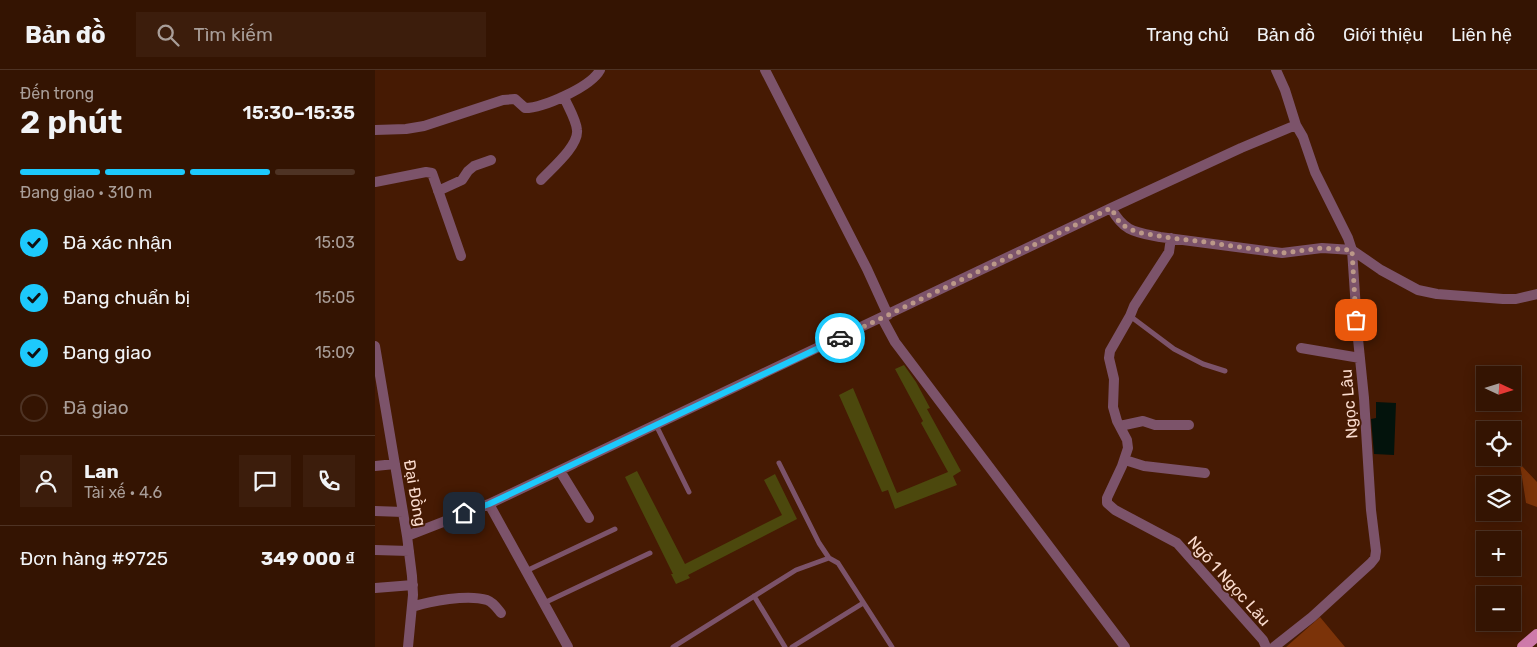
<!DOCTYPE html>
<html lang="vi">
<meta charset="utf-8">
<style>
body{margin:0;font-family:Rubik,sans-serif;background:#3c1d0c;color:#f1f3f6;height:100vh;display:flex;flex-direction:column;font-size:19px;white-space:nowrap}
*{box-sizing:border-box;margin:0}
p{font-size:16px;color:#a99e99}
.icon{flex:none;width:28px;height:28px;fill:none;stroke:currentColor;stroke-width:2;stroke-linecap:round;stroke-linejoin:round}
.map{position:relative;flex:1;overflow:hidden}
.sheet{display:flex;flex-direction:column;background:#341402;width:375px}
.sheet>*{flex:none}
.needle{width:32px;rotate:94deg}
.controls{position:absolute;left:1101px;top:296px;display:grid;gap:10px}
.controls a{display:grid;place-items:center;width:45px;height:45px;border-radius:0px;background:#341402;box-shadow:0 2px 12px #0003,0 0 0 1px #4e3324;font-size:25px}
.pin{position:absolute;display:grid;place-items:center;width:42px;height:42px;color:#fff;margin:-21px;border-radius:10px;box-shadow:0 2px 8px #0006}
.courier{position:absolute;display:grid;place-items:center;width:50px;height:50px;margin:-25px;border:4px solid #1dc9fc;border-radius:50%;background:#fff;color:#222;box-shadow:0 1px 6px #0007}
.headline em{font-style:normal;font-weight:600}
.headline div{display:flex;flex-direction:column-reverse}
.headline{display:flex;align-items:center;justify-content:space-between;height:85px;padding:0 20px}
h1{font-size:32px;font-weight:600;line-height:38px}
.bar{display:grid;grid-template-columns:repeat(4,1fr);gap:8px 5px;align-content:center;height:60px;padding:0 20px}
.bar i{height:6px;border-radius:4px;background:#4e3324}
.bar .on{background:#1dc9fc}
.bar p{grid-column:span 4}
.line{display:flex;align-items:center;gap:12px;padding:0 20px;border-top:1px solid #4e3324}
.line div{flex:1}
.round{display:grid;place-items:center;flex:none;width:52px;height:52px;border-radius:0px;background:#3c1d0c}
ol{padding:0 20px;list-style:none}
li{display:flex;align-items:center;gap:15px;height:55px}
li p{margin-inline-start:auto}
li .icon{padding:5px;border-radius:50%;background:#1dc9fc;color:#111;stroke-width:4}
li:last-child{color:#a99e99}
li i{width:28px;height:28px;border:2px solid #4e3324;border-radius:50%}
header{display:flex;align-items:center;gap:30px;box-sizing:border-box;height:70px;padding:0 25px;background:#341402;border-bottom:1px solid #4e3324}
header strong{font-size:24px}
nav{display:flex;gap:28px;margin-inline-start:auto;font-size:18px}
.search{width:350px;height:45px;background:#3c1d0c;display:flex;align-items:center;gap:12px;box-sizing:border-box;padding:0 18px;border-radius:0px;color:#a99e99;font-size:19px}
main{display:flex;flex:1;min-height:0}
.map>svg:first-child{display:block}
.green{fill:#7b3309}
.water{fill:#03130c}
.building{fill:#4c480d}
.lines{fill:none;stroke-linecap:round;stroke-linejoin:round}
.lane{stroke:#7c536a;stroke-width:5}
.street{stroke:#7c536a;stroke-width:10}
.primary{stroke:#ce7aaa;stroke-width:12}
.done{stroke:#bb9888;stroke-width:5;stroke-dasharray:0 9}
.route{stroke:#1dc9fc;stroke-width:6}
.labels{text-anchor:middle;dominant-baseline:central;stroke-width:4;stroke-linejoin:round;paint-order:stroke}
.street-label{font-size:16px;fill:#fadccf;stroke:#461a03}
</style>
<header>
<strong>Bản đồ</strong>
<div class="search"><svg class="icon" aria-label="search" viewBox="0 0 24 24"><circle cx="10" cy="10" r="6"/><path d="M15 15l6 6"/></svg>Tìm kiếm</div>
<nav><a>Trang chủ</a><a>Bản đồ</a><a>Giới thiệu</a><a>Liên hệ</a></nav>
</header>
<main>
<section class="sheet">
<div class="headline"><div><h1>2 phút</h1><p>Đến trong</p></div><em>15:30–15:35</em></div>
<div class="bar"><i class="on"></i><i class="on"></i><i class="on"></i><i></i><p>Đang giao · 310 m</p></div>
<ol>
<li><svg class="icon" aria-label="check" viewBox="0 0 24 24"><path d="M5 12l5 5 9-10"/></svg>Đã xác nhận<p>15:03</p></li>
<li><svg class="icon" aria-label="check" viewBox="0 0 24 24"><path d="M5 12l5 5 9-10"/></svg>Đang chuẩn bị<p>15:05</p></li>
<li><svg class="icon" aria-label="check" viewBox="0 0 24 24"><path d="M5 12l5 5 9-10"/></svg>Đang giao<p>15:09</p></li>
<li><i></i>Đã giao</li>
</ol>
<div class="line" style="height:90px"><a class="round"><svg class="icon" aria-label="person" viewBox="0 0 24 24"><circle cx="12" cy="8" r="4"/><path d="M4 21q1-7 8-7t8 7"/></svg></a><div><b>Lan</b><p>Tài xế · 4.6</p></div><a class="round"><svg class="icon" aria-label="chat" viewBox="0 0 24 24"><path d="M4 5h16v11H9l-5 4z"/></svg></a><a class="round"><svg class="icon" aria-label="phone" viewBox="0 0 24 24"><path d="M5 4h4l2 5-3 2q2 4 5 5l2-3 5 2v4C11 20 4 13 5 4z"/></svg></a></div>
<div class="line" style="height:65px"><div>Đơn hàng #9725</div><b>349 000 ₫</b></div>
</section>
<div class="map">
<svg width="1162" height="577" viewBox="0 0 1162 577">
<rect width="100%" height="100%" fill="#461a03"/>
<path class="green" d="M1145,394l17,18v25l-11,-4z
M945,547l25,30h-59z"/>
<path class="water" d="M1001,332l20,1 -2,52 -20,-1 -3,-35 5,-1z"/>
<path class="building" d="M529,295l12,17 14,26 -3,1 34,62 -8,5 4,9 -62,24 -7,-19 -6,2 -43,-97 14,-7 44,105 51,-21 -27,-49 2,-2 -28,-52z
M262,401l48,93 97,-49 -18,-35 11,-6 22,45 -109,56 2,3 -14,6 -5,-10h2l-48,-97z"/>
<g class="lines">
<path class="lane" d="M755,246l44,33 29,15 22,7
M481,260l6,14
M281,355l33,67
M404,393l40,80 10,15 9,5 54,84
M151,501l89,-42
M379,526l31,51
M169,533l106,-50
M298,577l123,-77 33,-12
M417,577l71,-44"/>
<path class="street" d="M390,0l102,199 21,46
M0,60l31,-1 18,-3 79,-26 12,-1 10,9c18,0 66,-21 75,-38
M166,110c10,-11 38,-34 36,-50 -1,-11 -9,-23 -13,-33
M0,112l51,-10 6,1 29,83
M63,121l24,-11 6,-9 6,-5 17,-6
M736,138c13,24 24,24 49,29l122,16 40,-5 30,2 29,20 37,20 19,4 66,5h13l21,-5
M796,168l-2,14 -35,54 -4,10 -20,35 -1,7 5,21 -1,28 4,14 10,19 1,8 -6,18 -15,32v5l8,7 62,33 86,97 3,7
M507,248l13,24 230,305
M0,276l32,190 5,40 1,19 -5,52
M926,278l59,10
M745,356l23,-5 12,4h34
M750,390l19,6 61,7
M0,396l20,-2
M185,401l29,47
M114,434l79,143
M0,441l28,1
M32,466l82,-32 622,-296 130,-60 55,-23
M0,480l34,1
M0,518l38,-3
M37,537c18,-6 56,-13 75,-7 6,2 10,8 14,13
M899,577l38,-30 59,-54 4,-5 1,-7 -5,-41 -7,-112 -6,-59 -6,-89 -4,-12 -33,-66 -12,-35 -7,-12 -11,-35 -9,-20"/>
<path class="primary" d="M1148,577l14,-12"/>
</g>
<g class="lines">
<path class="done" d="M465,268l271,-130 9,15 9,6 12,4 30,5 27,3 84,12 40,-5 30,2 4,70"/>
<path class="route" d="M89,443l25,-9 351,-166"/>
</g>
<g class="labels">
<g class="street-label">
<text transform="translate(974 334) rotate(-95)">Ngọc Lâu</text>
<text transform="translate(40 423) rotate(80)">Đại Đồng</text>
<text transform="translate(854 511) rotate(48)">Ngõ 1 Ngọc Lâu</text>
</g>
</g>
</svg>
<div class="controls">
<a><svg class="needle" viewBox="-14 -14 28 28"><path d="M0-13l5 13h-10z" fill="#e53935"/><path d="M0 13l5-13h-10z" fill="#a99e99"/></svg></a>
<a><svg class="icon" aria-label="locate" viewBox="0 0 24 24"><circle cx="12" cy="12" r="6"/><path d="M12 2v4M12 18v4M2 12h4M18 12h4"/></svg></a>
<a><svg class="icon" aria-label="layers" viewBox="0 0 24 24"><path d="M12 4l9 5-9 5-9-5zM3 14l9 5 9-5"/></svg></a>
<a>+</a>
<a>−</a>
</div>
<div class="pin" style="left:981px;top:250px;background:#ea580c"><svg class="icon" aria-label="bag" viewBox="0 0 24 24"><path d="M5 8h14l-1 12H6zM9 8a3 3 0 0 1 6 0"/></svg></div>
<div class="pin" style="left:89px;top:443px;background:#1f2937"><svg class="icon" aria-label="home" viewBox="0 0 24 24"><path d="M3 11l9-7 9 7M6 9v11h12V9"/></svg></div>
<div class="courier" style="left:465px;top:268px"><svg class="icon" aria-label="car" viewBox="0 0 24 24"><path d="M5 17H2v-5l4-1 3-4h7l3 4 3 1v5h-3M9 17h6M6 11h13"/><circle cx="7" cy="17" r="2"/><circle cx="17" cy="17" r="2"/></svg></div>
</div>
</main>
